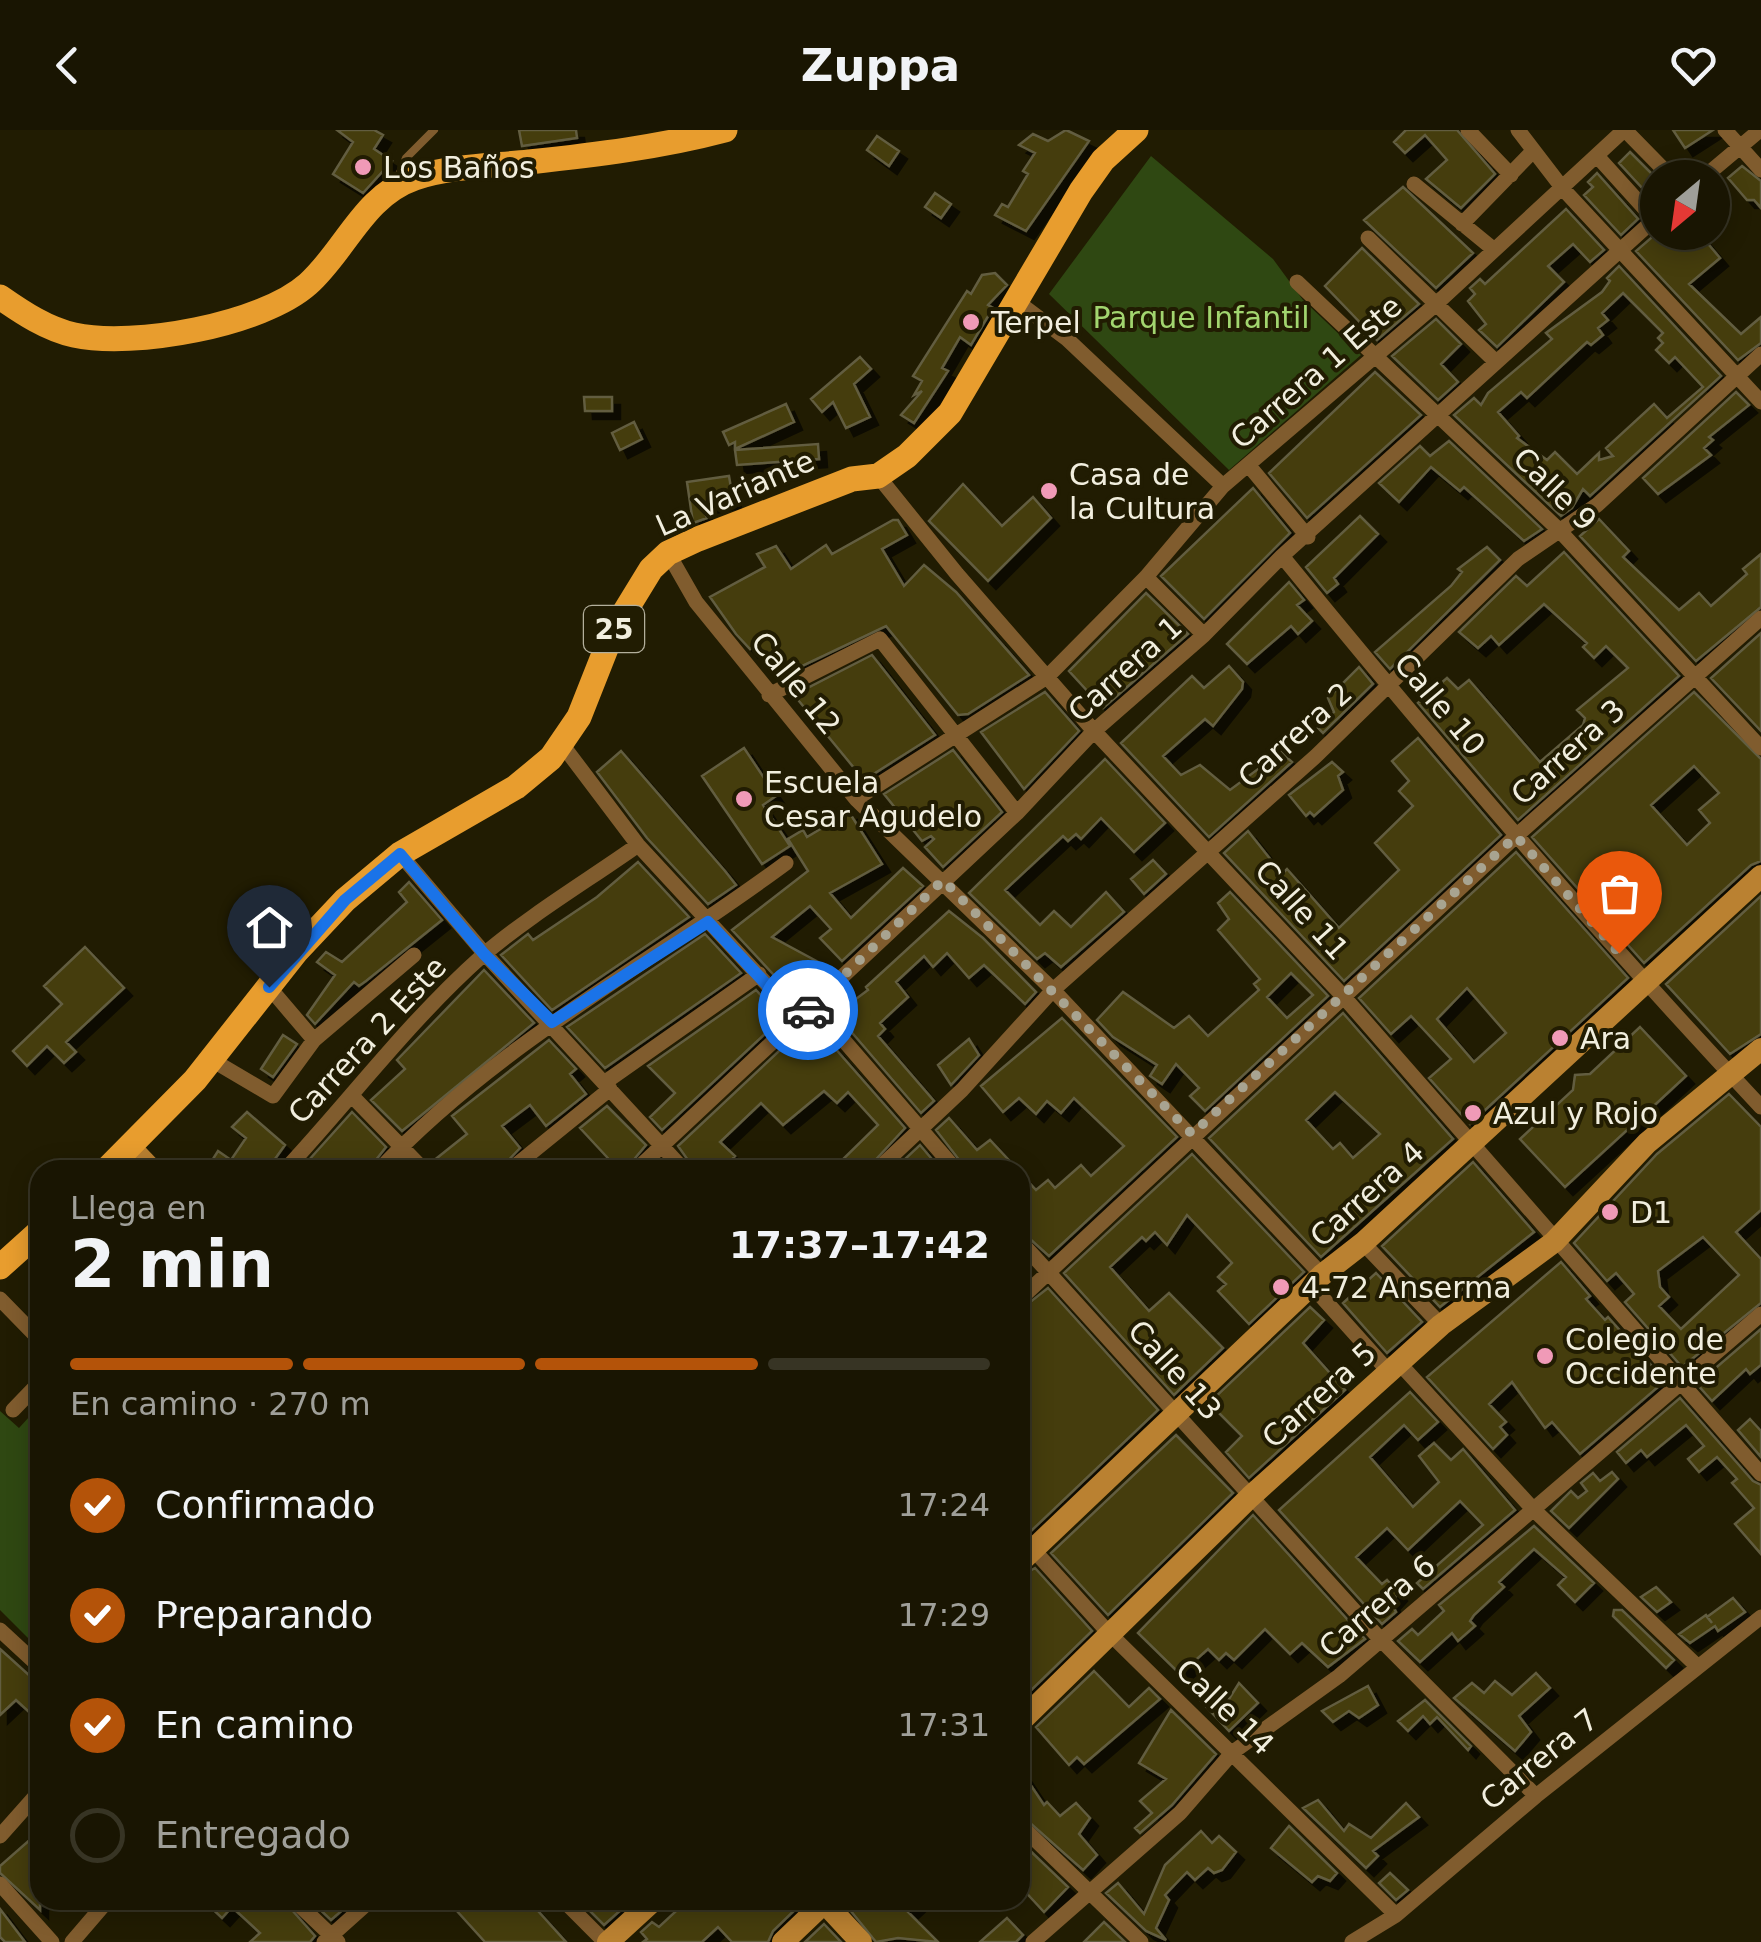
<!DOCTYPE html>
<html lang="es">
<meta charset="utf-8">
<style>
body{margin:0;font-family:"DejaVu Sans",sans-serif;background:#262211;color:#f1f3f6;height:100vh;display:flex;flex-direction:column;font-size:38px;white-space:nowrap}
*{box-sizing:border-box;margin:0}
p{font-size:32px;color:#9f9f99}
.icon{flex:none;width:55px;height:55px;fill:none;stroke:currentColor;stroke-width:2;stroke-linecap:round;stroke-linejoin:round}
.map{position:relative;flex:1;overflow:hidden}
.side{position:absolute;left:30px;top:1030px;width:1000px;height:750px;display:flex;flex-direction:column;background:#191502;border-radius:30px;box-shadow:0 5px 25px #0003,0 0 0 2px #373424}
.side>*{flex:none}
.needle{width:65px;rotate:209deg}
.buttons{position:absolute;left:1640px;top:30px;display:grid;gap:20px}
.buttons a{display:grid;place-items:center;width:90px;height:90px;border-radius:50%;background:#191502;box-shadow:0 5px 25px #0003,0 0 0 2px #373424;font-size:50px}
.pin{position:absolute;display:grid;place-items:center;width:85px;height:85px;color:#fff;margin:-102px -42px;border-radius:50% 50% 50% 0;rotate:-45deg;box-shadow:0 0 10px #0007}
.pin .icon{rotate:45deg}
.courier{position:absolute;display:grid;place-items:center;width:100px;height:100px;margin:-50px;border:8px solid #1a73e8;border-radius:50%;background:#fff;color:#222;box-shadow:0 2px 12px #0007}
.head em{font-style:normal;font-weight:800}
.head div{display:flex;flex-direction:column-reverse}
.head{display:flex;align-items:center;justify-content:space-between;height:170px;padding:0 40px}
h1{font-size:65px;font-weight:800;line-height:75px}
.bar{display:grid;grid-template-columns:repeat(4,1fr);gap:15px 10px;align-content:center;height:120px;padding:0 40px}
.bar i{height:12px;border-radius:8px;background:#373424}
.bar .active{background:#b45309}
.bar p{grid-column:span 4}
ol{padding:0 40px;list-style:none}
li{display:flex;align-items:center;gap:30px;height:110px}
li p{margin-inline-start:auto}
li .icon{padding:10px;border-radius:50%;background:#b45309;color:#fff;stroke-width:4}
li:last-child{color:#9f9f99}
li i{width:55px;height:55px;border:5px solid #373424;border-radius:50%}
header{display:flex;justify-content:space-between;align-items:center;height:130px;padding:0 40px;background:#191502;font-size:45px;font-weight:800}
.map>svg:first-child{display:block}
.green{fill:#2f4812}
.building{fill:#443c09;stroke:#625d40;stroke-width:2.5;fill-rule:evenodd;filter:url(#shadow)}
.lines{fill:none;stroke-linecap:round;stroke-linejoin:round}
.lane{stroke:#805c2e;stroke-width:8}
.street{stroke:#805c2e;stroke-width:15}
.secondary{stroke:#ba8131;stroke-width:22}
.primary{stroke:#e89d2e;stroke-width:25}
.done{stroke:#a8a491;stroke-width:10;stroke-dasharray:0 18}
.route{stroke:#1a73e8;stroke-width:12}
.poi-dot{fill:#f09ab7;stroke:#211c02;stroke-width:4}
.labels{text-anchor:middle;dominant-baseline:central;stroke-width:8;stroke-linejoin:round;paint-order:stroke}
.shield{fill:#211c02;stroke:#b3af9c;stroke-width:2.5}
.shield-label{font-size:28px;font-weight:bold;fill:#f1eede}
.poi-label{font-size:30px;fill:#f1eede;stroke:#211c02;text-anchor:start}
.park-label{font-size:30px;fill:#a2d56f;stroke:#211c02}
.street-label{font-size:30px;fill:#f1eede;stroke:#211c02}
</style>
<header><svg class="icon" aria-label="back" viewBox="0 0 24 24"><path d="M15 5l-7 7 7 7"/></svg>Zuppa<svg class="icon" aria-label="heart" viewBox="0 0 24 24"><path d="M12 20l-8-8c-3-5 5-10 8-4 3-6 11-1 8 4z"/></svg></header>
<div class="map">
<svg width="1761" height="1812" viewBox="0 0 1761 1812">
<defs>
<filter id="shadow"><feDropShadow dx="8" dy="8" stdDeviation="0" flood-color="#0009"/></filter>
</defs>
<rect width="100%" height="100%" fill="#211c02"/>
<path class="green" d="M1151,26l122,103 30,41 58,55 -132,115 -180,-176z
M40,1275v245l-40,-40v-199l19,17z"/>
<path class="building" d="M337,0h37l9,5 -9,14 18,12 -29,32 -30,-19 20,-32z
M519,0h57l1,8 -55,8z
M1066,0l23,11 -63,90 -31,-16 7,-11 6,3 20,-33 -5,-3 12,-18 -16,-8 14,-11 15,7z
M1406,0h51l38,44 -34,34 -35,-29 21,-19 -22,-25 -20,18 -11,-11z
M1673,0h40l-28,18z
M877,6l22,15 -10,15 -22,-16z
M1630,22l28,28v25l-39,-42z
M1742,36l19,15v27l-7,-8h-7l-19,-22z
M1597,43l41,46 -17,16 -37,-40 9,-8 -5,-5z
M1403,57l70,66 -37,35 -72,-68z
M935,63l16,11 -10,14 -16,-11z
M1566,79l38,41 -14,12 -17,-18 -25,22 16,16 -67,65 -18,-17 7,-6 -18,-23 7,-7 -5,-6 10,-9 5,5z
M1658,102h40l22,26 -31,26 52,50 20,-17v26l-23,17 -102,-109z
M1362,118l57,56 -42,36 -52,-54z
M1619,136l102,110 -131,120 -7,-7 -11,19 -11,8 -107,-101 20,-17 7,7 7,-12 64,-54 -6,-6 56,-41 8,-11 -3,-3zM1623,163l40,40 -5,5 5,5 -7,7 13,13 6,-6 28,30 -36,31 -13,-14 -48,44 7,8 -14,4v-7l-22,21 -22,-22 -8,8 -30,-22 2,-2 -21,-24 23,-20 6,6 60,-56 4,3 12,-10 -5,-7 10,-8 -6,-7z
M995,143l12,12 -19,20 5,3 -22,37 -11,-8 -18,31 6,3 -34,52 -13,-8 21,-24 -8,4 8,-14 -9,-5 54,-85 4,3 11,-19z
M1436,189l25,25 -20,20 17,18 -20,18 -46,-44z
M860,227l11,12 -17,15 16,33 -24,11 -13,-26 -11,10 -11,-13z
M1375,242l46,43 -114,103 -38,-45z
M1736,262l13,13 -40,32 4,3 -9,8 7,7 -53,39 -15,-16z
M584,267h28v14h-27z
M786,274l8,18 -59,27v-7l-6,3 -6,-13z
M634,292l8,17 -22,11 -8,-17z
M1449,311l93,88 -18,12 -60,-54 -4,4 -29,-24 -32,35 -20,-19 41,-37 10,10z
M818,314l1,15 -82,6 -2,-15z
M729,346l4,24 -31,6 5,12 -14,5 -6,-41z
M963,354l39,42 31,-29 18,21 -63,63 -59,-60z
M1253,358l37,45 -86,86 -43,-43z
M1360,386l18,18 -44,44 4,6 -11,9 -21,-26z
M1599,389l30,32 -6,6 56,53 20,-17 12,13 36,-32 -4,-5 18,-15v53l-65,54 -116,-125z
M893,390h5l9,15 -25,14 22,37 20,-21 32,27 73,83 -61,39 -10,1 -72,-89 -107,51 -25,-31 -4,3 -14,-15 -26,-37 55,-30 -8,-13 19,-8 15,23 35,-24 6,9z
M1487,417l13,13 -110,109 -15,-17 76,-66 11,-14 -4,-3z
M1564,422l115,124 -161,144 -100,-117 29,-25 11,11 11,-9 71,82 43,-37 2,-7 -8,-8 51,-42 -22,-22 -12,12 -11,-11 4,-4 -43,-39 -45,41 -8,-9 -13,12 -19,-16 57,-56 11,10z
M1289,452l15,18 -7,5 15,16 -14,13 -7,-8 -44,38 -20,-20z
M1146,463l42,41 -85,74 -34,-37z
M1761,503v98l-50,-53z
M872,525l63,80 -71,45 -70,-85z
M1229,536l14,16 -1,7 -29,37 -8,-7 -42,37 18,19 19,-10 30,25 51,-38 11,10 -83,75 -88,-94 71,-67 12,12z
M1359,537l14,17 -50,49 -5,-5 16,-16 -6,-14z
M1045,562l34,39 -55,58 -43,-57z
M1694,562l67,67v102l-10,4 -107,98 -112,-126zM1694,636l25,27 -20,17 11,13 -23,22 -36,-40z
M1418,608l83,97 -157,146 -120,-128 24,-22 34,43 5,-5 52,59 60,-58 -24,-27 38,-37 -14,-15 10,-10 -17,-20z
M744,618l32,48 -13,9 27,41 -28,18 -60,-88z
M953,620l49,62 -59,55 -18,-20 9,-8 -3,-3 -9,5 -38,-47z
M621,621l104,120 11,14 -28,19 -61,-66 -50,-66z
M1105,629l60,64 -31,29 -33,-34 -20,21 -5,-5 -8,7 -5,-5 -58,54 35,35 14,-14 17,16 35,-35 18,20 -63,55 -16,-14 -8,6 -68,-66z
M1332,632l11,10 -5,4 5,14 -29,26 -4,-4 -4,4 -17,-21z
M849,682l33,52 -52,29 21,25 52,-50 20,18 -81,75 -22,-23 11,-9 -21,-23 -38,31 61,33 -34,32 -67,-72 76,-59 -20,-32 15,-9 4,7z
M1516,722l112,126 -158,146 -41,-46 22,-19 -40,-43 -20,18 -32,-36zM1467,858l39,45 -32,29 -37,-43z
M1153,730l13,14 -22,20 -13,-15z
M638,732l51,55 -137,93 -51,-55 27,-21 5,6 64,-43z
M409,752l33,38 -76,61 -7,5 -5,-4 -39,42 -8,-9 28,-40 -18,-13 9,-10 16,10 65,-60 -8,-10z
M1230,762l98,104 -123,115 -15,-15 9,-8 -23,-24 -14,20 -12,-8 7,-11 -44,-28 -16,-17 26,-28 51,36 15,-12 19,20 51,-46 -5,-6 6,-5 -42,-49 11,-11 -11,-16zM1291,843l22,22 -26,23 -20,-21z
M1761,766v138l-31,20 -64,-70z
M949,781l34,27 53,54 -11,12 -41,-39 -15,13 -22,-25 -14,14 -9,-11 -28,26 12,15 -28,26 5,6 -7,7 56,65 -13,12 -85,-99 32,-24 -2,-3z
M705,804l36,39 -136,95 -38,-41z
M85,817l39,41 -58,54 10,10 -12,11 -17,-17 -20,20 -14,-15 49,-47 -18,-18z
M484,840l50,53 -132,108 -31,-31 34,-31 -8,-9z
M756,860l26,28 -120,112 -12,-13 25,-24 -27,-27z
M1343,883l110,126 -132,118 -112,-119zM1335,962l45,42 -27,24 -13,-15 -7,6 -27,-29z
M1062,888l115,119 -128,119 -29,-26v-57l16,17 12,-10 7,8 26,-23 10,11 33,-30 -50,-48 -13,15 -14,-12 -11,13 -17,-16 -16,14 -22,-26z
M811,891l94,107 -39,42h-34l46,-45 -30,-33 -11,11 -13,-12 -41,34 -22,-22 -41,39 15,14 -13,14h-27l-17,-24z
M1640,897l46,49 -41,38 -7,-6 -1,13 -72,66 -45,-48 53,-49 2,-15 15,-1z
M283,905l14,9 -24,33 -12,-8z
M969,909l10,16 -28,30 -13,-20z
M549,910l27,29 -6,5 16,20 -40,32 -16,-21 -28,21 18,22 -21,22h-64l-3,-8 35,-28 -15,-18z
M1729,964l32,33v83l-25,22 25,27v44l-79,64 -57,-65 9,-8 -18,-21 -9,8 -33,-38 83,-89zM1703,1107l36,38 -58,54 -22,-23 10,-9 -9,-10 -2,-16z
M607,976l39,39 -21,25h-6l-39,-42z
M247,982l38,33 -18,25 -24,-5 1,5h-38l12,-19 13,9 15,-22 -14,-11z
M352,982l34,35 -18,23h-68z
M949,988l28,32 13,-10 28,30h-51l-31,-40z
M920,1015l21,25h-27l-9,-11z
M1192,1024l112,118 -55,52 -31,-33 8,-7 -8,-7 14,-14 -45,-48 -20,30 -12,-13 -9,9 -4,-4 -32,30 39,44 20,-18 54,55 -49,47 -110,-122z
M1473,1032l61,70 -94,75 -58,-61z
M1561,1132l29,34 -4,3 19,21 3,-3 57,64 -85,73 -28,-32 -7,6 -33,-46 -23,22 17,18 -6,5 7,8 -14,14 -66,-72z
M1376,1143l46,49 -35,31 -44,-50z
M1048,1158l110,122 -127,121 -11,-7v-214z
M1310,1177l14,13 -21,23 42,47 -96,88 -23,-26 16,-16 -33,-33z
M1761,1199v36l-11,9 -4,-5 -34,32 -15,-17z
M1410,1262l28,30 -20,18 -14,-15 -34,32 43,50 26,-25 -20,-26 15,-13 17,17 12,-11 52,61 -92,79 -6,-6 66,-58 -23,-24 -52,49 -21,-22 -31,29 26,27 5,-4 12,13 -8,9 5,10 -14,12 -103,-114z
M1680,1268l73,83 8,4v69l-26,-30 19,-16 -22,-25 5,-4 -20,-22 -18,15 -11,-13 16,-13 -18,-21 -39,32 -6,-7 -15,13 -9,-11z
M1750,1289l11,12v26l-23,-27z
M1176,1305l57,58 -125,122 -57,-62z
M1612,1342l6,7 -49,49 -18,-17 20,-20 7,7 9,-7 -6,-8 12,-10 7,8z
M1253,1385l112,124 -37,28 -26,-24 -12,11 -25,-25 -31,31 -8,-7 -7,7 -11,-11 -28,25 -42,-41z
M1534,1396l60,57 -19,19 -17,-17 8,-8 -32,-28 -35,33 5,5 -30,28 -4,6 5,5 -17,15 -6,-8 -32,29 -22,-21 14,-12 6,6 26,-24 -5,-6z
M1035,1438l57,63 -72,70v-124z
M1656,1457l15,15 -14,10 -16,-15z
M1733,1468l12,14 -27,19 -3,-5 -25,17 -11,-9 27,-19 6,8 -5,-6z
M1614,1480h8l52,50 -8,8 -53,-52z
M0,1519l40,36v37l-24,-22 -16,15z
M1094,1541l35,36 20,-19 11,11 -76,65 -7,-7 -8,8 -33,-38z
M1536,1543l14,15 -31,28 12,16 -16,19 -61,-53 18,-15 12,10 11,-12 17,14z
M1239,1553l19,20 -29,28 -33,-35 7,-8 21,19z
M1368,1556l10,19 -19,13 -10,-7 -16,11 -11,-11z
M1425,1570l46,46 -3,4 -31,-33 -7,7 -7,-8 -15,15 -10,-10z
M1171,1580l45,44 -44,51 -32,28 -5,-5 17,-15 -12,-12 26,-22 -27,-16z
M1020,1639l24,36 3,-3 13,14 16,-13 14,15 -11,16 18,21 -14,15 -63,-56z
M1318,1670l26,31 5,-7 22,14 35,-35 13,14 -46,34 5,5 -12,12 -63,-60z
M1289,1696l48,47 -7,8 -12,-5 -6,6 -41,-34z
M1201,1701l11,12 7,-7 17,16 -14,18 -8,3 -6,-5 -13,12 -8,-8 -22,23 4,5 -13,28 10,12 -20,-9 -40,-38 12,-10 26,31 21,-49z
M32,1708l8,7v65l-40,-37v-7z
M1020,1711l48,46 -24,25 -24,-26z
M1390,1743l18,17 -12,10 -17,-17z
M203,1770h80l32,36 -5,6h-60l10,-9 -28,-26 -10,11z
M310,1770h44l-23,20z
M447,1770h81l38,42h-81z
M579,1770h53l-28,25z
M688,1770h117l-32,31 -5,11h-36l-14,-15 -16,15h-59l4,-3 -6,-7 11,-10 7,5z
M842,1770h79l-13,12 30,30 -40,-4 -22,4z
M0,1779l25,33h-20l-5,-5z
M1007,1788l16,17 -7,7h-36z
M1104,1792l21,20h-41z
M824,1794l17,18h-36z"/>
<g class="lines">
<path class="lane" d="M397,50l9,-22 28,-28"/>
<path class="street" d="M1468,0l43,45
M1518,0l46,60 197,212
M1625,0l47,48
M1725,0l36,40
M1597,26l57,63
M1703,48l57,-48
M1414,54l78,64
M1462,94l71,-73
M1368,108l128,124
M1297,152l261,247 203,219
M1015,170l52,39 156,147
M1250,337l58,70
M878,346l79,98 137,157 249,265 418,478
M668,423l28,49 160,197 197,191 269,285
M1282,426c154,189 312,373 479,551
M1146,447l58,58
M769,565l111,-56 137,174
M561,613l77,102 160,173
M856,669l191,-122 99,-100 77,-91 212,-181 189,-175
M400,724l85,100 199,216
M814,876l142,164
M314,910l100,-85
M212,930l61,36 41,-56 -45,-53
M604,953l155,-109
M353,967l71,73
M285,1040c66,-71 124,-149 197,-214 48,-41 105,-75 156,-111
M379,1040c117,-125 271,-206 407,-307
M510,1040l100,-81
M636,1040l381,-357 77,-82 110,-96 78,-79 376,-340
M877,1040l85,-80 91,-100 263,-234 202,-197 79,-54 164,-151
M1020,1111l360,398 156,157
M1363,1113l78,82
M1312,1156l78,87
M0,1169l40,41
M1020,1169l496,-463 245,-218
M1400,1234l134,146 163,156
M13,1280l27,-28
M1020,1405l88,97 288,283
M0,1500l40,37
M1020,1695l121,117
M0,1706l40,-45
M0,1754l52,58
M294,1770l44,42
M563,1770l42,42
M72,1812l36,-42
M324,1812l47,-42
M1033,1812l147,-129 53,-61 106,-76 422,-362
M1352,1812l44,-27 140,-119 225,-179"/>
<path class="secondary" d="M130,1017l22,23
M1020,1432l302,-287 41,-32 398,-367
M1020,1592l230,-225 191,-172 113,-83 93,-99 114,-94
M822,1770l39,42
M608,1812l46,-42
M783,1812l44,-42"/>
<path class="primary" d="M0,167c23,16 47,32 74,38 60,13 188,-10 234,-51 38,-34 55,-88 107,-106 36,-12 76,-12 114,-16 65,-7 132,-15 196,-32
M106,1040l89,-90 101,-128 49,-52 55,-46 116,-67 35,-29 28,-41 34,-86 38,-62 17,-16 30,-14 154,-60 26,-3 29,-20 43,-43 131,-222 22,-31 33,-30
M0,1137l40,-36"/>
</g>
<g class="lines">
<path class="done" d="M808,880l135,-130 249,254 324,-298 103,117"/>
<path class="route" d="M269,857l76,-87 55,-46 84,100 68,68 156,-100 90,96 10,-8"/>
</g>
<g class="poi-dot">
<circle cx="363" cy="37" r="10"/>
<circle cx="971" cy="192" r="10"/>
<circle cx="1049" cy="361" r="10"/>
<circle cx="744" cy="669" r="10"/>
<circle cx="1560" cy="908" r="10"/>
<circle cx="1473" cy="983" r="10"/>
<circle cx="1610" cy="1082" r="10"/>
<circle cx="1281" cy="1157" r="10"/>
<circle cx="1545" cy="1226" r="10"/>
</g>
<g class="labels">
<rect class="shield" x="584" y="476" width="60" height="46" rx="8"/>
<g class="shield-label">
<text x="614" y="499">25</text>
</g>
<g class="poi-label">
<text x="383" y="37">Los Baños</text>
<text x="991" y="192">Terpel</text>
<text x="1069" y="344">Casa de<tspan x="1069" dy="34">la Cultura</tspan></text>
<text x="764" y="652">Escuela<tspan x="764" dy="34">Cesar Agudelo</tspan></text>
<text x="1580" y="908">Ara</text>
<text x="1493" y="983">Azul y Rojo</text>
<text x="1630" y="1082">D1</text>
<text x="1301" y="1157">4-72 Anserma</text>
<text x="1565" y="1209">Colegio de<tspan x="1565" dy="34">Occidente</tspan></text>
</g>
<g class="park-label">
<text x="1201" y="187">Parque Infantil</text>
</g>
<g class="street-label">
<text transform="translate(1316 242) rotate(-41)">Carrera 1 Este</text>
<text transform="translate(1555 359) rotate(45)">Calle 9</text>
<text transform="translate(735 363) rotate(-24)">La Variante</text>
<text transform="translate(1125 539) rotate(-42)">Carrera 1</text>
<text transform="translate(796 553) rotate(51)">Calle 12</text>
<text transform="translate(1440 574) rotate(50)">Calle 10</text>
<text transform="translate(1295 605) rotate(-42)">Carrera 2</text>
<text transform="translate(1568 622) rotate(-42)">Carrera 3</text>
<text transform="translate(1302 780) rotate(48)">Calle 11</text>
<text transform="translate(367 910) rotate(-47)">Carrera 2 Este</text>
<text transform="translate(1367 1064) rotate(-42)">Carrera 4</text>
<text transform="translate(1175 1240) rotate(48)">Calle 13</text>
<text transform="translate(1319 1265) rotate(-42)">Carrera 5</text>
<text transform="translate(1377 1476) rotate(-40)">Carrera 6</text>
<text transform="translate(1225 1577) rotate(44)">Calle 14</text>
<text transform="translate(1539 1629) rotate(-39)">Carrera 7</text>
</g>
</g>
</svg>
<div class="buttons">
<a><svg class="needle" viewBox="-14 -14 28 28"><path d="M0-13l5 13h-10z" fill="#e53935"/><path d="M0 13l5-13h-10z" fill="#9f9f99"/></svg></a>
</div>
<div class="pin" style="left:1619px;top:823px;background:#ea580c"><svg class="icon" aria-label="bag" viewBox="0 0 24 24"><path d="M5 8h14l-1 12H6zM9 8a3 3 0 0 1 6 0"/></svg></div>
<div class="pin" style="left:269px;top:857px;background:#1f2937"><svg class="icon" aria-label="home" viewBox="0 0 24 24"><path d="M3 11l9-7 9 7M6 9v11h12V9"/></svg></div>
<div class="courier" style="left:808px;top:880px"><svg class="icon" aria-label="car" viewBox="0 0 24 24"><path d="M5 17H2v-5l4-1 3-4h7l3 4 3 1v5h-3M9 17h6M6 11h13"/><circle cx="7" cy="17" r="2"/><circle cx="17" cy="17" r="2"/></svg></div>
<section class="side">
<div class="head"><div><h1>2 min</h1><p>Llega en</p></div><em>17:37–17:42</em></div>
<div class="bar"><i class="active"></i><i class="active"></i><i class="active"></i><i></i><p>En camino · 270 m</p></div>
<ol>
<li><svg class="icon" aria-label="check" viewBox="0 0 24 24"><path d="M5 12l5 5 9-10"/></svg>Confirmado<p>17:24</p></li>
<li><svg class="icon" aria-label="check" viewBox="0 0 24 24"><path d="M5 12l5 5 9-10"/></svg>Preparando<p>17:29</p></li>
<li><svg class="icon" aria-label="check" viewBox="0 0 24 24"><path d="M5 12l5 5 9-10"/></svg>En camino<p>17:31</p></li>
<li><i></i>Entregado</li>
</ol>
</section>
</div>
